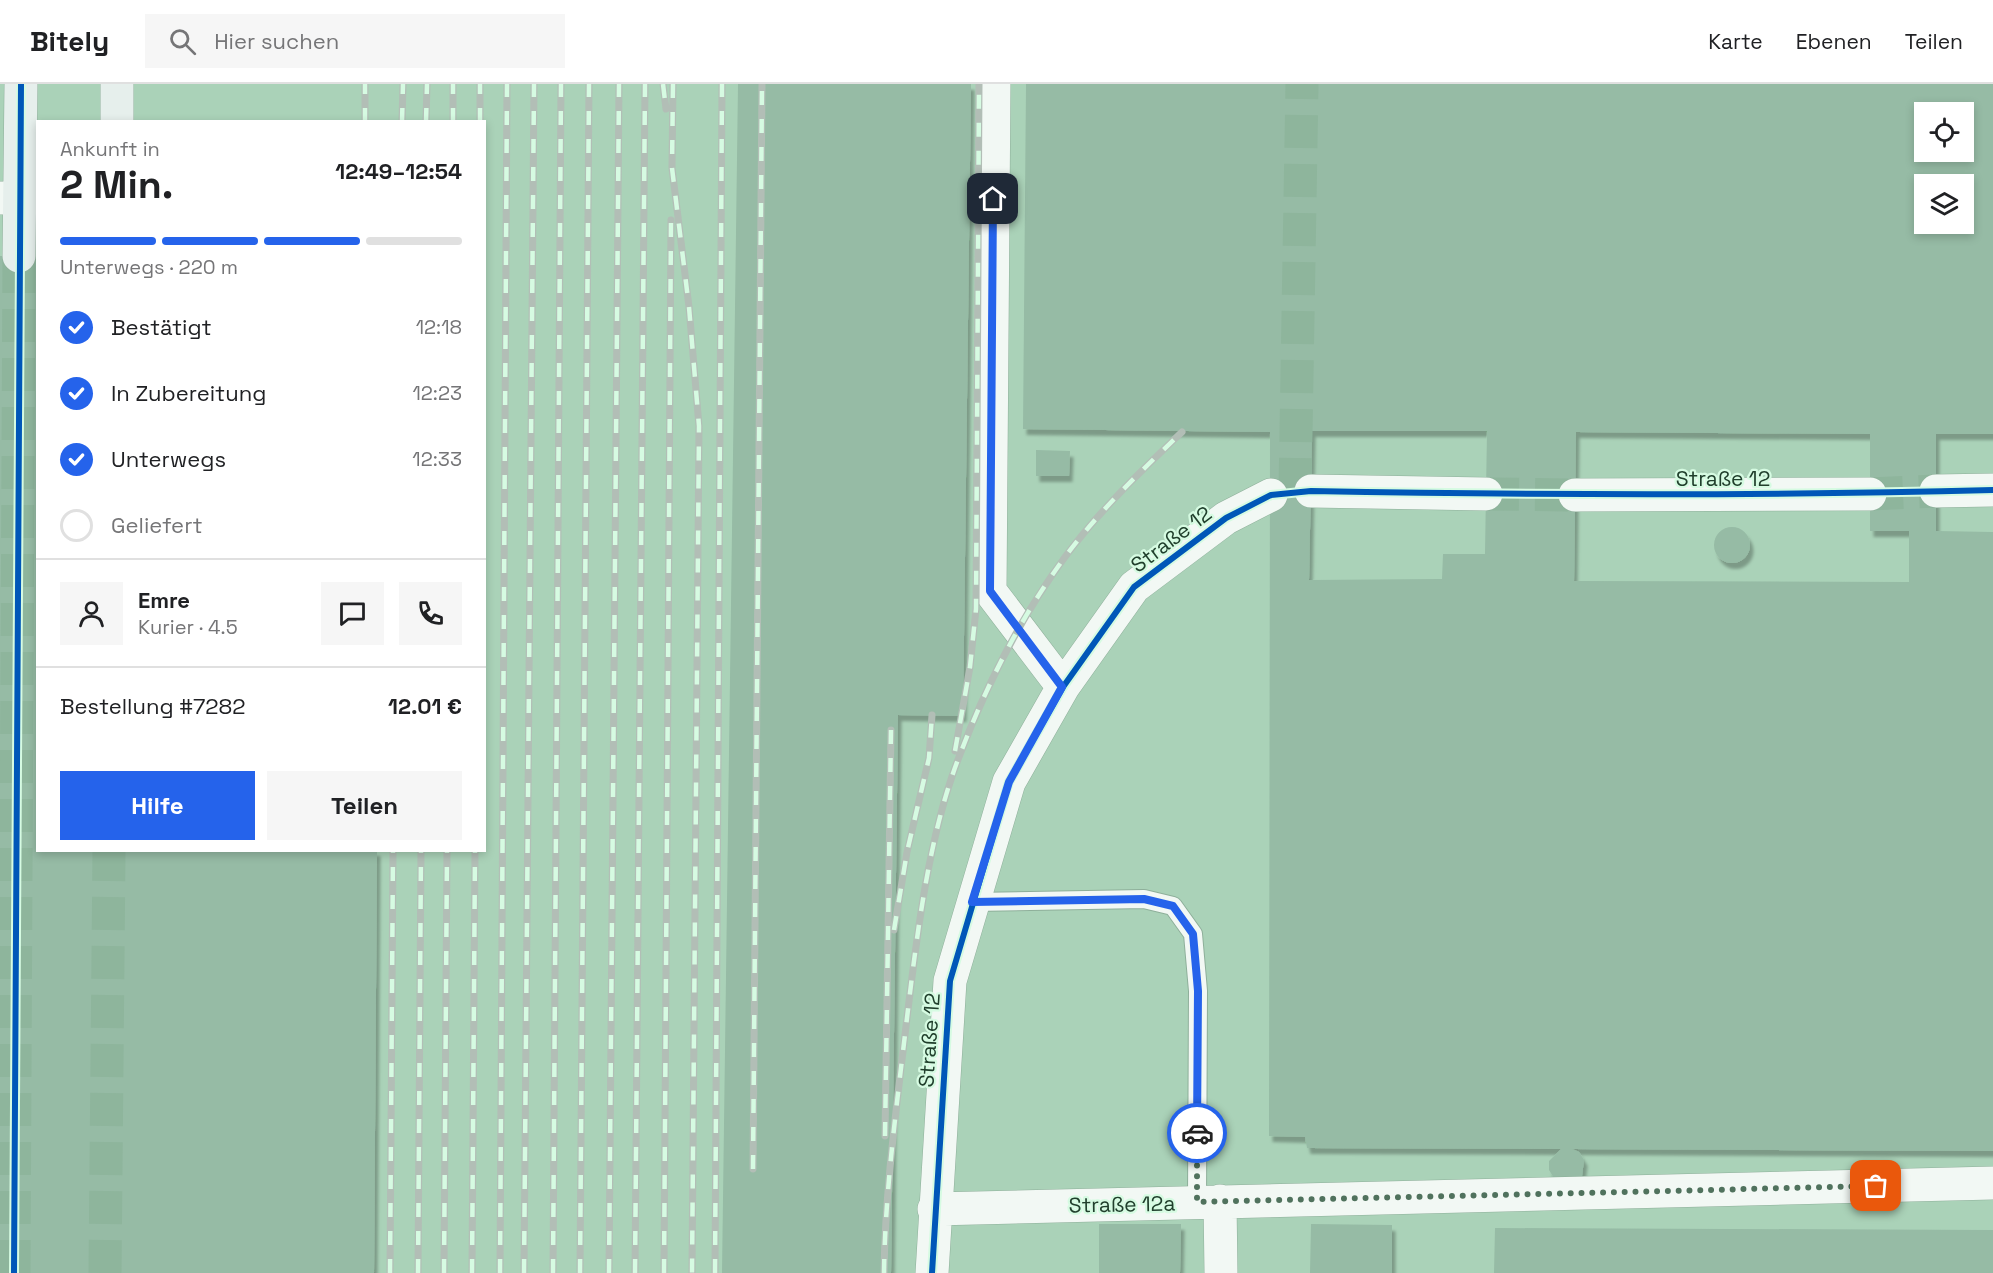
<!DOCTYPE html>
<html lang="de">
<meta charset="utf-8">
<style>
body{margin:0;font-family:"Space Grotesk",sans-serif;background:#f6f6f6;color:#202124;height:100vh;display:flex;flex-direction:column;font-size:22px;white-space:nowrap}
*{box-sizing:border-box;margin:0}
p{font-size:20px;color:#757577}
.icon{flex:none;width:33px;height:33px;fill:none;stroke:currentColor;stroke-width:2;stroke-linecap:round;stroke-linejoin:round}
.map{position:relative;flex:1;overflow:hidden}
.side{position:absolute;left:36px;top:36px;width:450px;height:732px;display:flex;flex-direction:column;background:#fff;border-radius:0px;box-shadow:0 3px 9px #0003}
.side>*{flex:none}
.fabs{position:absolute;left:1914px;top:18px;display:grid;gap:12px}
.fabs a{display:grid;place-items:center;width:60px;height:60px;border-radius:0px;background:#fff;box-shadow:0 3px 9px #0003;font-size:30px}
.pin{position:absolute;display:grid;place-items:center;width:51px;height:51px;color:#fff;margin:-26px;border-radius:12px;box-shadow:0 3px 9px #0006}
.courier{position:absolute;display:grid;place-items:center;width:60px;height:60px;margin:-30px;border:4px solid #2563eb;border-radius:50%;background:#fff;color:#222;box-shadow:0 2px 8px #0007}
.overview em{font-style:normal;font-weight:700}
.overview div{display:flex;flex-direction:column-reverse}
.overview{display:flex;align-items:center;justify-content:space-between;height:102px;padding:0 24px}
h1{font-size:39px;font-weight:700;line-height:45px}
.bar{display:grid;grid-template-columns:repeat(4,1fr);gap:9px 6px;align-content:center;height:72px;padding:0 24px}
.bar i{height:8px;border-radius:4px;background:#e0e0e0}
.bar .active{background:#2563eb}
.bar p{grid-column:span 4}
.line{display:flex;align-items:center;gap:15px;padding:0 24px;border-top:2px solid #e0e0e0}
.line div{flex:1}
.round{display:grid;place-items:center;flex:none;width:63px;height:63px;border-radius:0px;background:#f6f6f6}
ol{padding:0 24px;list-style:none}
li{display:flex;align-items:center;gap:18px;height:66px}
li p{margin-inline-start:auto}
li .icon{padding:6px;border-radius:50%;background:#2563eb;color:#fff;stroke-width:4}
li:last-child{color:#757577}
li i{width:33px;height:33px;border:3px solid #e0e0e0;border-radius:50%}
.action{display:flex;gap:12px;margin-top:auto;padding:12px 24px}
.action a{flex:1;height:69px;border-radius:0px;background:#2563eb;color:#fff;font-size:24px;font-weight:700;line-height:69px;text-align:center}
.action a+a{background:#f6f6f6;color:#202124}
header{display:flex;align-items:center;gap:36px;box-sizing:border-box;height:84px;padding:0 30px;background:#fff;border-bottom:2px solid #e0e0e0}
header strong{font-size:28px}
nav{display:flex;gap:33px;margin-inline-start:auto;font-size:21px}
.search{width:420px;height:54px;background:#f6f6f6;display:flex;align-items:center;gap:15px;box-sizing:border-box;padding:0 21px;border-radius:0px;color:#757577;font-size:22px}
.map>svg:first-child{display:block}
.building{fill:#96bba5;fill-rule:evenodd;filter:url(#shadow)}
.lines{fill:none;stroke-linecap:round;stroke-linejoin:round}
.street-tunnel{stroke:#8eb59c;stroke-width:33;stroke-dasharray:33 16;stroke-linecap:butt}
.secondary-tunnel{stroke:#8eb59c;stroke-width:33;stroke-dasharray:33 16;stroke-linecap:butt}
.lane-casing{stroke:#8eaf9a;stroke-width:20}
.street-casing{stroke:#8eaf9a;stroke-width:34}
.secondary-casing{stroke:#8eaf9a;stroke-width:34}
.lane{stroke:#f2f8f4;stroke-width:18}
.street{stroke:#f2f8f4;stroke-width:33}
.secondary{stroke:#e6efec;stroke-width:33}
.rail-casing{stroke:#b2beb6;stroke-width:7}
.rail{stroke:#d6fbe2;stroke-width:4.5;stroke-dasharray:14;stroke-linecap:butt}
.cycleway-casing{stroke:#d6fbe2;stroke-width:10}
.cycleway{stroke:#0057b8;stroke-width:6}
.done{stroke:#50725d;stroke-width:6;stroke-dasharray:0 10.8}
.route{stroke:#2563eb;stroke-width:8}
.labels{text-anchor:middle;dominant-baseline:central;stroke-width:4.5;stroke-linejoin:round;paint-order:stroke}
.street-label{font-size:21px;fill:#203f2c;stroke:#d6fbe2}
</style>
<header>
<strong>Bitely</strong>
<div class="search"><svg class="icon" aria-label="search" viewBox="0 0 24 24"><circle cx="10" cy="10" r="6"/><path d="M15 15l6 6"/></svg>Hier suchen</div>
<nav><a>Karte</a><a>Ebenen</a><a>Teilen</a></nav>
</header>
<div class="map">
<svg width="1993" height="1189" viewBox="0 0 1993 1189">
<defs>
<filter id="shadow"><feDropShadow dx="3.5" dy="6" stdDeviation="1.5" flood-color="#0004"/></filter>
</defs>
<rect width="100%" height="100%" fill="#aad2b8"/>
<path class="building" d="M738,0h233l-8,632 -65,-1 -7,558h-169z
M1026,0h967v350h-57v97l57,1v619l-421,-2 7,3 5,8 -2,16 -3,4 -23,1 -7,-11v-9l12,-12 -254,-1 -2,-11 -36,-1 1,-704 -247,-3zM1924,28h40v40h-40zM1924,100h40v40h-40zM1312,347h175l-2,123h-42l-1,25 -133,1zM1576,348l294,2v97h39v51l-335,-1z
M0,172h38v594h339l-3,423h-374z
M1036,366l34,1 -1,25h-33z
M1714 461a18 18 0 1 1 36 0a18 18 0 1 1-36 0Z
M1099,1140h82l-1,49h-81z
M1311,1140l81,1v48h-82z
M1495,1144l498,2v43h-499z"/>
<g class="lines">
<path class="street-tunnel" d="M1295,407l7,-407
M1486,410l89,1
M1870,410l66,-3"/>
<path class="secondary-tunnel" d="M14,1189l5,-1017
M105,1189l4,-423"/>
<g class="lane-casing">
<path id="lane" d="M972,818l172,-3 29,7 20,28 5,57 -1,211"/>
</g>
<g class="street-casing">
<path id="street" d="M994,0l-4,507 73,96
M0,114h38
M1311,407l175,3
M1936,407l57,-1
M1575,411l295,-1
M1220,1117l1,72
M934,1125l1059,-26
M932,1189l18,-292 59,-199 54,-95 71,-100 92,-69 45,-23"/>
</g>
<g class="secondary-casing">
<path id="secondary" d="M117,38v-38
M19,172l2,-172"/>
</g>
<use href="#lane" class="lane"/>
<use href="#street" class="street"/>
<use href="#secondary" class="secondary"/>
<g class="rail-casing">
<path id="rail" d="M663,0l3,25
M673,0l-1,84 17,139 10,119 -7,847
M365,38v-38
M402,38l1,-38
M426,38l1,-38
M453,38v-38
M480,38v-38
M955,667l15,-84 6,-58 3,-525
M894,846l13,-78 22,-94 3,-43
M885,1052l6,-406
M753,1085l9,-1085
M390,1189l3,-423
M418,1189l3,-423
M444,1189l3,-423
M472,1189l3,-423
M500,1189l7,-1189
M524,1189l10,-1189
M553,1189l8,-1189
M580,1189l9,-1189
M609,1189l10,-1189
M635,1189l10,-1189
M664,1189l7,-1053
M715,1189l7,-1189
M884,1189c1,-77 11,-154 20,-230 11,-91 22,-201 55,-286 27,-71 61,-139 106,-200 34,-46 76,-86 117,-125"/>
</g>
<use href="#rail" class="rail"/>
<g class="cycleway-casing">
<path id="cycleway" d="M14,1189l7,-1189
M932,1189l18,-292 59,-199 54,-95 71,-100 92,-69 45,-23 40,-4c228,4 455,5 682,-1"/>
</g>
<use href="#cycleway" class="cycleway"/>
</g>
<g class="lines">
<path class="done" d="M1197,1049v69l679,-16"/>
<path class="route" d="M993,115l-3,392 72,96 -53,95 -37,120 172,-3 29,7 20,28 5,57 -1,142"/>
</g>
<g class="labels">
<g class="street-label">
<text x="1723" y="394">Straße 12</text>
<text transform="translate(1171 455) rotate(-37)">Straße 12</text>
<text transform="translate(929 956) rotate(-86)">Straße 12</text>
<text transform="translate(1122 1120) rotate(-1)">Straße 12a</text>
</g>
</g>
</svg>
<div class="fabs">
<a><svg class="icon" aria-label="locate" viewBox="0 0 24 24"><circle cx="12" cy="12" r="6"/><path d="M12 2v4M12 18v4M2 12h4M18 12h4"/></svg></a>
<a><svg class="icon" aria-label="layers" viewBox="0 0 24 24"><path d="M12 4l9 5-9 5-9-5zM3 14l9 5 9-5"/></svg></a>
</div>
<div class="pin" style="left:1876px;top:1102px;background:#ea580c"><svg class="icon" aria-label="bag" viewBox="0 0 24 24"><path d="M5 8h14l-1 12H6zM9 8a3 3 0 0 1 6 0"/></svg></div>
<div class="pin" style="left:993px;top:115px;background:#1f2937"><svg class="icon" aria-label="home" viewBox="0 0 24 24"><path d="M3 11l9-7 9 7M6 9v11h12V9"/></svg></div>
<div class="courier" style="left:1197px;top:1049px"><svg class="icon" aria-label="car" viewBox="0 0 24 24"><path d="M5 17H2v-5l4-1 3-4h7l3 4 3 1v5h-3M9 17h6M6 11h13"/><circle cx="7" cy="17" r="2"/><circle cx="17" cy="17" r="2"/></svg></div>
<section class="side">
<div class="overview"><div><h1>2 Min.</h1><p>Ankunft in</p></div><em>12:49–12:54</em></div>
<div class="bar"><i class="active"></i><i class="active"></i><i class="active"></i><i></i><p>Unterwegs · 220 m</p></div>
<ol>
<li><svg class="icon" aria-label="check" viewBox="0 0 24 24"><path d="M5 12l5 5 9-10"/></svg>Bestätigt<p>12:18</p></li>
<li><svg class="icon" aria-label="check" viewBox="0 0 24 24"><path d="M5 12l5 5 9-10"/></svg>In Zubereitung<p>12:23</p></li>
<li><svg class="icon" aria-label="check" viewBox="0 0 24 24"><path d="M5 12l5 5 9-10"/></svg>Unterwegs<p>12:33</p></li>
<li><i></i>Geliefert</li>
</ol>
<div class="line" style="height:108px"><a class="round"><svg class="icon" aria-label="person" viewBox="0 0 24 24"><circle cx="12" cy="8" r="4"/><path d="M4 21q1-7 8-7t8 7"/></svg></a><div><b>Emre</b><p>Kurier · 4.5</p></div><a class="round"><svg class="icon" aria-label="chat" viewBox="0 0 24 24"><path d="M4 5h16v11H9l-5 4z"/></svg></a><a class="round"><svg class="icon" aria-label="phone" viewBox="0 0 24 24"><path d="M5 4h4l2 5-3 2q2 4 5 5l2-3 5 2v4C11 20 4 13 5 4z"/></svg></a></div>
<div class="line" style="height:78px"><div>Bestellung #7282</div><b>12.01 €</b></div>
<div class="action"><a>Hilfe</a><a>Teilen</a></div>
</section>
</div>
